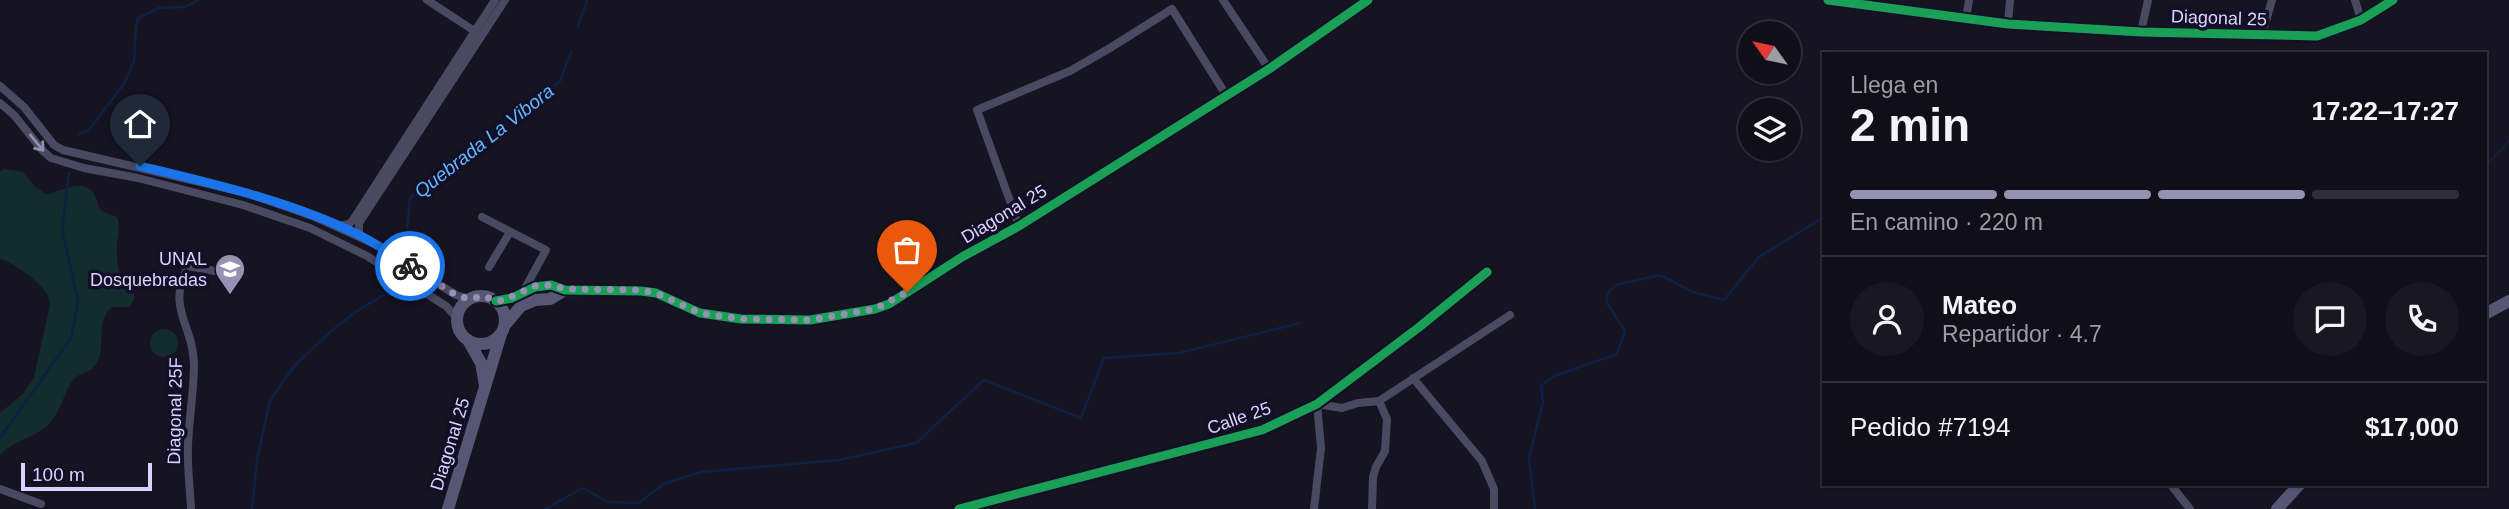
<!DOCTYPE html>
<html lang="es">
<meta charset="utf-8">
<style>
body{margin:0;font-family:Helvetica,sans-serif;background:#191822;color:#f1f3f6;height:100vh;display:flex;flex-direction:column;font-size:26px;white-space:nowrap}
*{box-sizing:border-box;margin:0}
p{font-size:23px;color:#9c9ca2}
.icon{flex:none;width:38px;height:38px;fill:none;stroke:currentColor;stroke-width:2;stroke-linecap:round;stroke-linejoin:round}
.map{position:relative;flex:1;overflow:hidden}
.drawer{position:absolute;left:1822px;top:52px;width:665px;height:434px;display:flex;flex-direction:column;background:#100f19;border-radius:0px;box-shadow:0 2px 5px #0004,0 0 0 2px #302f38}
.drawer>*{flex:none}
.needle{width:46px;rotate:303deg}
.tools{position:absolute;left:1738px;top:21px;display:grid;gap:14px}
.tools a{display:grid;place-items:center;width:63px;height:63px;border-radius:50%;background:#100f19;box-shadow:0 2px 5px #0004,0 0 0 2px #302f38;font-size:35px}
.scale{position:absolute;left:21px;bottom:18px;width:131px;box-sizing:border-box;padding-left:7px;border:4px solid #d9d4ff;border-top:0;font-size:19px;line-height:24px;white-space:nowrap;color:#d9d4ff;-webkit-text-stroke:5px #130f26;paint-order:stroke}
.pin{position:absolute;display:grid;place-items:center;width:60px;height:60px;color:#fff;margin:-72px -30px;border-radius:50% 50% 50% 0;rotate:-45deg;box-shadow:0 0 7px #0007}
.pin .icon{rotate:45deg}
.courier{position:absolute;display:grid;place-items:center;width:70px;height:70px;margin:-35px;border:5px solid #1a73e8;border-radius:50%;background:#fff;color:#222;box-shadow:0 2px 9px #0007}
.headline em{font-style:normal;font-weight:700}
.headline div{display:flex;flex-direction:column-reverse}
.headline{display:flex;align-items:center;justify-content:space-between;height:119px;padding:0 28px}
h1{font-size:46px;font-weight:700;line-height:52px}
.bar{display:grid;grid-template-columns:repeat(4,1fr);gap:10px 7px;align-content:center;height:84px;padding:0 28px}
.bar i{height:9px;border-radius:5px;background:#302f38}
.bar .selected{background:#9591b1}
.bar p{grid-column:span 4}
.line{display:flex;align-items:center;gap:18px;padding:0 28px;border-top:2px solid #302f38}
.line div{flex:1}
.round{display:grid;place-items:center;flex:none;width:74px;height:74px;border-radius:37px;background:#191822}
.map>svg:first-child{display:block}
.green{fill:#132c2d}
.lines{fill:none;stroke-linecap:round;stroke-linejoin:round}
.stream{stroke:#0d2144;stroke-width:2.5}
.street{stroke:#4a4962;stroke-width:8}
.secondary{stroke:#575674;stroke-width:12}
.cycleway-casing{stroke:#130f26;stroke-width:13}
.cycleway{stroke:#1a9f57;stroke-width:9}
.oneway{stroke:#928eb0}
.done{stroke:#9591b1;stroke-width:7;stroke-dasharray:0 12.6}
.route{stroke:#1a73e8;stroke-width:9}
.labels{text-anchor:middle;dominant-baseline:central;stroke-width:7;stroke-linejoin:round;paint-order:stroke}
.street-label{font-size:18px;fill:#d9d4ff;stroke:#130f26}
.poi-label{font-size:18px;fill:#d9d4ff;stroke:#130f26;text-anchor:end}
.water-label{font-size:19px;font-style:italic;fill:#62b6ff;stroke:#130f26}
</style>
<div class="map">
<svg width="2509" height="509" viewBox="0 0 2509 509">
<rect width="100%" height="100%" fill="#161421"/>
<path class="green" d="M4,169l19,3 12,15 12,7c15,-3 38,-17 48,1 2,5 3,11 6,16l16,6c4,11 0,17 0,28 -1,16 2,39 17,47v7l-5,8h-17c-19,16 -3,42 -18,60 -6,6 -16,6 -22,14 -8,13 -12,31 -23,43 -14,15 -36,15 -49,32v-43l23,-19 11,-17 16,-72c-1,-4 -1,-8 -3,-11 -7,-12 -34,-32 -47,-35v-87z
M150 343a14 14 0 1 1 28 0a14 14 0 1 1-28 0Z"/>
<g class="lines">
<path class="stream" d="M578,27l9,-27
M79,134l9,-3 36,-47 10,-23 2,-35 2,-8 21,-10 26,-1 13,-7
M2485,167l24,-26
M0,438l71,-100 7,-36 -16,-73 7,-56
M252,509l5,-49 13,-60 25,-35 34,-32 28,-22 30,-18 13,-18 5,-20 5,-57 64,-53 42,-28 44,-36 11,-29
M545,509l38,-21 25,14 31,1 24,-19 38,-12 138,-12 77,-17 68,-63 97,38 23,-60 75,-5 121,-30
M1535,509l-6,-51 14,-56 -2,-16 13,-10 63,-22 8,-23 -18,-28v-9l9,-9 44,-10 33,17 31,8 35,-43 65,-40"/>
<path class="street" d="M427,0l52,34
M1223,0l46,69
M2355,0l6,20
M1966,19l3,-19
M2008,24l2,-24
M2141,32l7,-32
M2262,35l10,-35
M0,86l24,21 30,38 9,5 184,43 68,24 60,27 81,51 13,4
M0,103l14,12 29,36 8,7 33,10 54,10 105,27 67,23 57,28 79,50 11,12
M482,217l64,33 -23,42
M340,226l9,-2 4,-4 142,-220
M1019,226l-42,-116 93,-39 40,-23 62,-39 54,86
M359,235v-12l146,-223
M489,267l21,-35
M1413,378l69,83 12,28v20
M1379,401l131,-86
M2171,485l19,24
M0,489l41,15
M191,509c-1,-21 -4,-43 -3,-64 1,-27 6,-54 6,-81 -1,-41 -28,-54 -6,-98l32,6
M959,509l303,-79 55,-26 101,-76 69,-56
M1314,509l7,-61 -4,-44 25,4 16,-5 21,-2 8,18 -2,32 -9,16 -3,10 -1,32"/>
<path class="secondary" d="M1828,0l180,24 133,8 176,4 44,-16 32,-20
M457 320a24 24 0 1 1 48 0a24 24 0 1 1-48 0Z
M496,301l16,-3 23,-11 16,-2 14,5 76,1 15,2 44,20 41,6 69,1 65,-11 14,-5 73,-47 57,-31 250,-157 99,-69
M2485,314l24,-13
M505,325l16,-19 14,-6 15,-1 15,-9
M468,340l13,23 4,22
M448,509l53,-175
M2277,509l22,-24"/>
<g class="cycleway-casing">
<path id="cycleway" d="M1828,0l180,24 133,8 176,4 44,-16 32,-20
M496,301l16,-3 23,-11 16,-2 14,5 76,1 15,2 44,20 41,6 69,1 65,-11 14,-5 73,-47 57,-31 250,-157 99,-69
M959,509l303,-79 55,-26 101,-76 69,-56"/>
</g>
<use href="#cycleway" class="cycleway"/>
</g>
<defs><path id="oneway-shaft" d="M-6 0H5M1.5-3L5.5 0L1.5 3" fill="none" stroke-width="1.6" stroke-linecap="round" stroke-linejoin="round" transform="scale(1.75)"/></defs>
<use class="oneway" href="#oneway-shaft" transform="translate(37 143) rotate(51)"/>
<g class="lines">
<path class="done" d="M410,266l46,29 13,4 14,-3 13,5 8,-1 31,-14 16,-1 14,4 76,1 15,3 44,20 41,6 69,1 65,-11 32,-17"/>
<path class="route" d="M140,166c74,18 150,35 219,69 18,9 34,20 51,31"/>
</g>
<defs>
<g id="university-pin" transform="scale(1.575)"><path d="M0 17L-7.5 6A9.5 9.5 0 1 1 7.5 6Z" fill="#9591b1" stroke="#130f26"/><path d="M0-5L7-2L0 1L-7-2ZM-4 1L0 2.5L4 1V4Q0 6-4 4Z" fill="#fff"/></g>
</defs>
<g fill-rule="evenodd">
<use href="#university-pin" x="230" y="269"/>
</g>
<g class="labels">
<g class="street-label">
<text transform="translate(2219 18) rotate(2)">Diagonal 25</text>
<text transform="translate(1004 214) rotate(-31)">Diagonal 25</text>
<text transform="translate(175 411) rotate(-89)">Diagonal 25F</text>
<text transform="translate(1239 418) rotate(-19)">Calle 25</text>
<text transform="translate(450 444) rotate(-73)">Diagonal 25</text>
</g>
<g class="poi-label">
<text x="207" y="259">UNAL<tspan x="207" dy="21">Dosquebradas</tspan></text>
</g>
<g class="water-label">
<text transform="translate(484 141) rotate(-38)">Quebrada La Vibora</text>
</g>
</g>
</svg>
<div class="tools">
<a><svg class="needle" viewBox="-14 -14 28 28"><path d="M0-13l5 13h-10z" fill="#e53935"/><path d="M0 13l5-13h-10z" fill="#9c9ca2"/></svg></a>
<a><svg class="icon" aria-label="layers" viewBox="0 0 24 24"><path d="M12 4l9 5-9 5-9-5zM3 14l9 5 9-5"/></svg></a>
</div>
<div class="scale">100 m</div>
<div class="pin" style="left:907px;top:292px;background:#ea580c"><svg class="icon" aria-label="bag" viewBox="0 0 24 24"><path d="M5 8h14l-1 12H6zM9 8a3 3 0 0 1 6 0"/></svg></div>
<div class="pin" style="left:140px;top:166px;background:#1f2937"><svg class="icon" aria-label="home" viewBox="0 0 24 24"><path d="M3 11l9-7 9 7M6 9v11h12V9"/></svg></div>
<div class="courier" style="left:410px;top:266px"><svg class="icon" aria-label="bike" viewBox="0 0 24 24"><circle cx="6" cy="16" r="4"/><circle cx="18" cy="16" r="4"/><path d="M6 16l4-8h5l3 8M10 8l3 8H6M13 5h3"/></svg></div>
<section class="drawer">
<div class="headline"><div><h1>2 min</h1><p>Llega en</p></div><em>17:22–17:27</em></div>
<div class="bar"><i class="selected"></i><i class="selected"></i><i class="selected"></i><i></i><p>En camino · 220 m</p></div>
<div class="line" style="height:126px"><a class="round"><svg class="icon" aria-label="person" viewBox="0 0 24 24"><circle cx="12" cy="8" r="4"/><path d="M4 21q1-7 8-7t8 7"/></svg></a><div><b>Mateo</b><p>Repartidor · 4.7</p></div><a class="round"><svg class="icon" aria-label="chat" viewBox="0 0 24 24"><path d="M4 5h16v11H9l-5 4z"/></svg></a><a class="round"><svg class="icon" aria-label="phone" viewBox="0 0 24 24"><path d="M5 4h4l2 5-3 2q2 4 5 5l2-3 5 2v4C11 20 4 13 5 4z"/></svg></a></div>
<div class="line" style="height:91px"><div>Pedido #7194</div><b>$17,000</b></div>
</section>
</div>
